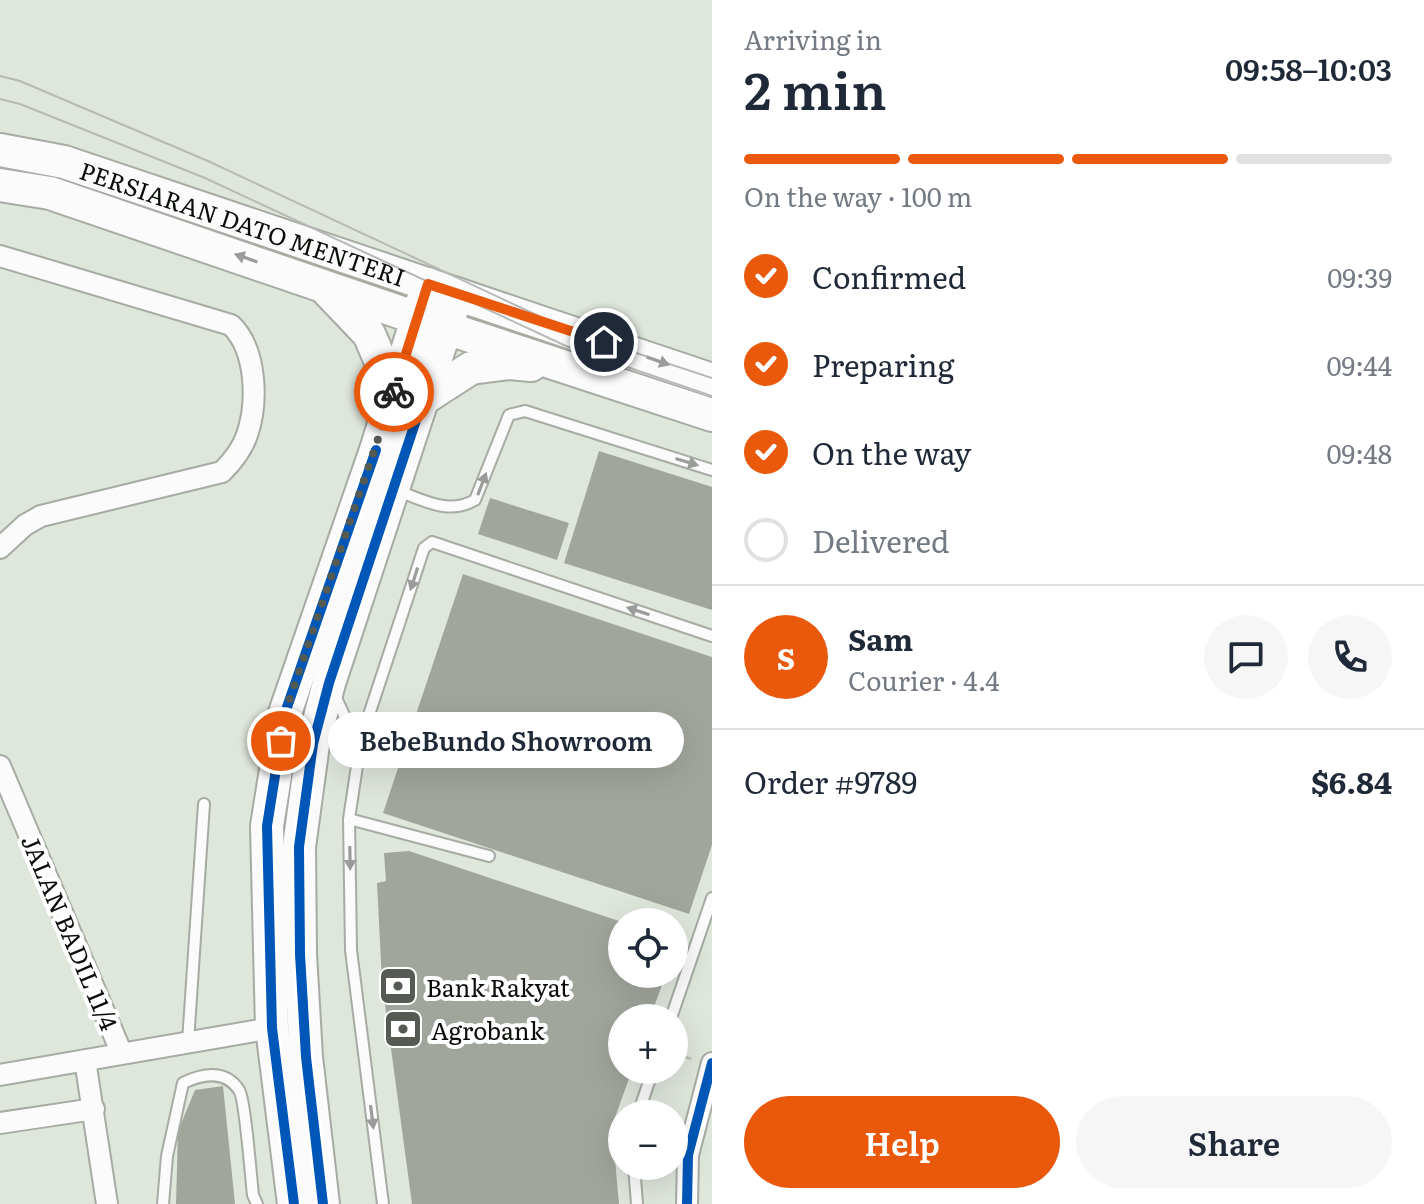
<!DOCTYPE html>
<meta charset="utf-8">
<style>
body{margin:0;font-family:Literata,serif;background:#f6f6f7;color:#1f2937;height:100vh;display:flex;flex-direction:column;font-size:30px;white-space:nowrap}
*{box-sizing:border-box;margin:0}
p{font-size:26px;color:#747a83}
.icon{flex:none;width:44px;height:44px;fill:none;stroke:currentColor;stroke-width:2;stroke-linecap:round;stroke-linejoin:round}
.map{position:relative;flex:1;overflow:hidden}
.details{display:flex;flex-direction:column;background:#fff;width:712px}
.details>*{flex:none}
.tools{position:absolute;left:608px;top:908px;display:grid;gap:16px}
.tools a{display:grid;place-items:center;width:80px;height:80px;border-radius:50%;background:#fff;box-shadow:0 8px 32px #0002;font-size:40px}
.pin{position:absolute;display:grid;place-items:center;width:68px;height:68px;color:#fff;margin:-34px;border:4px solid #fff;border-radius:50%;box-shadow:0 2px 8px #0007}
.courier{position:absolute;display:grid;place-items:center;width:80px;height:80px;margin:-40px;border:6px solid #ea580c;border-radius:50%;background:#fff;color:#222;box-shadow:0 2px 10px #0007}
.bubble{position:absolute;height:56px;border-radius:28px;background:#fff;box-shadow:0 8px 32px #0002;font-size:26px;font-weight:600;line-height:56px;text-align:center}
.overview em{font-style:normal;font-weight:600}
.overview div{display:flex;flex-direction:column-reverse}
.overview{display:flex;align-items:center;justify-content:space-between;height:136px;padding:0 32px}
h1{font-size:52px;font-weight:600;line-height:60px}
.bar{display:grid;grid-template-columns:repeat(4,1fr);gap:12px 8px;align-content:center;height:96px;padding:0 32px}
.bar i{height:10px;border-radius:6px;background:#e0e1e3}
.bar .on{background:#ea580c}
.bar p{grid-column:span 4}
.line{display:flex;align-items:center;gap:20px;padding:0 32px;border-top:2px solid #e0e1e3}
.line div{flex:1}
.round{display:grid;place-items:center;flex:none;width:84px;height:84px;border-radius:42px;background:#f6f6f7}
ol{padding:0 32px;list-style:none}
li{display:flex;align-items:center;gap:24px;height:88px}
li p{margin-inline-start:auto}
li .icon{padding:8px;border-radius:50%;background:#ea580c;color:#fff;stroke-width:4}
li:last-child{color:#747a83}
li i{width:44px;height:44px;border:4px solid #e0e1e3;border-radius:50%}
.primary-button{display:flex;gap:16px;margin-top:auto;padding:16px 32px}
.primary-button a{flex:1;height:92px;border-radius:48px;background:#ea580c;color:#fff;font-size:32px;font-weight:600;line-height:92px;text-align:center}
.primary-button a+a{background:#f6f6f7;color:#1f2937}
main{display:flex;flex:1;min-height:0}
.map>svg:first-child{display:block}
.building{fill:#a1a69d}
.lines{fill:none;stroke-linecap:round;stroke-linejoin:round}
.service-casing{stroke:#a6aba3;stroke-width:14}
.minor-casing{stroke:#a6aba3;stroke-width:24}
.primary-casing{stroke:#a6aba3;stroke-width:36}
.path{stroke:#c2c4c0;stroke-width:3;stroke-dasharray:6 6;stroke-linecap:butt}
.service{stroke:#fafbfa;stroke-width:10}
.minor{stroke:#fafbfa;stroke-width:20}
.primary{stroke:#fafbfa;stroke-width:32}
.tram{stroke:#b7b9b7;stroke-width:2}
.cycleway-casing{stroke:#fff;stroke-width:15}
.cycleway{stroke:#0057b8;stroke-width:10}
.oneway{fill:#9a9c9a}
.done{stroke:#555a53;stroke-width:8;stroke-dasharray:0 14.4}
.route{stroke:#ea580c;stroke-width:10}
.labels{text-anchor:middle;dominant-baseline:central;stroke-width:8;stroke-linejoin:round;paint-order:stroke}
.street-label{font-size:24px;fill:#0a0e09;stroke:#fff}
.poi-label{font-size:24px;fill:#0a0e09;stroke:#fff;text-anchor:start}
</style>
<main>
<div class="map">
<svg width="712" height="1204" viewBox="0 0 712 1204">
<rect width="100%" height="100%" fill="#dfe6dc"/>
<path class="building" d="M599,451l113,36v123l-148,-47z
M490,498l79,25 -12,37 -79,-26z
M463,574l249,83v188l-23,69 -306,-101z
M409,851l213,71v52h44l-16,44h-28v52h10l-20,56 7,78h-207l-30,-222 -5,-99 9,-2 -2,-28z
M223,1086l12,118h-59l2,-73 17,-41z"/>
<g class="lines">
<g class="service-casing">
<path id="service" d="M398,491c28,10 50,24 77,9l34,-85 16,-4 187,59
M335,696l9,19 17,24
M349,819l140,37
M671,1018l41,-120
M188,1042l16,-238
M638,1114l15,-44
M634,1166l3,38
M163,1204l4,-48 16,-73c19,-9 42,-14 56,7 6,8 12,88 14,105l4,9
M383,1204l-32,-254 -2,-131 12,-80 63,-191 8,-6 280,94"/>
</g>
<g class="minor-casing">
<path id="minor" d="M0,256l231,69c26,25 27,78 16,110 -5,15 -14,26 -25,37l-181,44 -16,9 -25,23
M0,766l122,288
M85,1060l22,144
M0,1075l272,-47
M0,1123l94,-14
M687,1204l1,-49 24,-92"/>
</g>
<g class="primary-casing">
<g id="primary">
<path id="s1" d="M0,150l64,12 648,218"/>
<path d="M0,185l50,8 396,135 266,87"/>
<path d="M326,289l43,45 12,28 -2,41"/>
<path d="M423,399l48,-31 37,-5 23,2"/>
<path d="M294,1204l-22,-176 -5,-202 18,-113 91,-263 52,-166"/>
<path d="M323,1204l-17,-147 -6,-103 -1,-107 14,-103 16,-61 128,-389"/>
</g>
</g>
<path class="path" d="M674,1054l18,5"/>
<use href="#service" class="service"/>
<use href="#minor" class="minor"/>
<use href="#primary" class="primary"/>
<path class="tram" d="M0,76l20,5 188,80 365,171 139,46
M0,99l20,5 185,74 361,168 146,50"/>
<g class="cycleway-casing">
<path id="cycleway" d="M294,1204l-22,-176 -5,-202 18,-113 91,-263
M323,1204l-17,-147 -6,-103 -1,-107 14,-103 16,-61 94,-284
M687,1204l1,-49 24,-92"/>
</g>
<use href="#cycleway" class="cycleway"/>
</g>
<defs><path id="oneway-solid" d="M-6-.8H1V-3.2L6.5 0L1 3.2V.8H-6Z" transform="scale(2)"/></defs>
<g class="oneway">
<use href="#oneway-solid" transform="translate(246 258) rotate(-161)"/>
<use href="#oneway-solid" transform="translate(658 361) rotate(19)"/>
<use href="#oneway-solid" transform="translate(687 462) rotate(17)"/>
<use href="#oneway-solid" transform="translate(482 484) rotate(-69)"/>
<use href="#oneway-solid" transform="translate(414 579) rotate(108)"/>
<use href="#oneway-solid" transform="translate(638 611) rotate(-162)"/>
<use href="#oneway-solid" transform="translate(350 858) rotate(89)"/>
<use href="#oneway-solid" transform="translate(372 1117) rotate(83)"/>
</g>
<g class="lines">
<path class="done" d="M281,741l4,-28 109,-321"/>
<path class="route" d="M394,392l34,-108 176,58"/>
</g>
<defs>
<g id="bank-square" transform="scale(2)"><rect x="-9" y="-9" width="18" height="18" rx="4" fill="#555a53" stroke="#fff"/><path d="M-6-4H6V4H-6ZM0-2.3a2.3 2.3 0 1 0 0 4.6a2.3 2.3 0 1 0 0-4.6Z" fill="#fff"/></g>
</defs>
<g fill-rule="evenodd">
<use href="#bank-square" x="398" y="986"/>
<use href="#bank-square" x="403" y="1029"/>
</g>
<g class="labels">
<g class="street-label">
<text stroke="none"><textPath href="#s1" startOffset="254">PERSIARAN DATO MENTERI</textPath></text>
<text transform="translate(71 932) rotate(67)">JALAN BADIL 11/4</text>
</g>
<g class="poi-label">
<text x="426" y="986">Bank Rakyat</text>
<text x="431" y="1029">Agrobank</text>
</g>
</g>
</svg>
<div class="tools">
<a><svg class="icon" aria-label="locate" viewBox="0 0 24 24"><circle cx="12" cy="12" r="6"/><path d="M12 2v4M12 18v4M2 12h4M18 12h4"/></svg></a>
<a>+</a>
<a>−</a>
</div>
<div class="pin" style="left:281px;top:741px;background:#ea580c"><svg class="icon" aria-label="bag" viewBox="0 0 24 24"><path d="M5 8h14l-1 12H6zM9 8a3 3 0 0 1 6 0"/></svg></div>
<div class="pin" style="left:604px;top:342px;background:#1f2937"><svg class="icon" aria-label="home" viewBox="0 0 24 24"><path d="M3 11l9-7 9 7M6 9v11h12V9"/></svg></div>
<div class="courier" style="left:394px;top:392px"><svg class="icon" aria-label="bike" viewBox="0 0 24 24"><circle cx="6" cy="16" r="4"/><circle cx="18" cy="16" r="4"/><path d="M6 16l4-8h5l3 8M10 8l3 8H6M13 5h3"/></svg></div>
<div class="bubble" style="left:328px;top:712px;width:356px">BebeBundo Showroom</div>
</div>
<section class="details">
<div class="overview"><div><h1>2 min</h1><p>Arriving in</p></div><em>09:58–10:03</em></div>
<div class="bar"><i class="on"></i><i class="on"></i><i class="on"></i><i></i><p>On the way · 100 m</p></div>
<ol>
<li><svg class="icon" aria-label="check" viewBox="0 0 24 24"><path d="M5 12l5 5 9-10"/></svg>Confirmed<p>09:39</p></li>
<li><svg class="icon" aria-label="check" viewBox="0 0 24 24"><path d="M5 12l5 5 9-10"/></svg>Preparing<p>09:44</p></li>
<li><svg class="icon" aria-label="check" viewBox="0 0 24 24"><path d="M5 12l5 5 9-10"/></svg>On the way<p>09:48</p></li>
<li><i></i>Delivered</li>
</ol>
<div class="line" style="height:144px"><b class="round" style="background:#ea580c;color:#fff">S</b><div><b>Sam</b><p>Courier · 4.4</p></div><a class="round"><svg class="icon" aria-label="chat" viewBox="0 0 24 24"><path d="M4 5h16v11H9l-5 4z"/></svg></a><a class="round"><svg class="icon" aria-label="phone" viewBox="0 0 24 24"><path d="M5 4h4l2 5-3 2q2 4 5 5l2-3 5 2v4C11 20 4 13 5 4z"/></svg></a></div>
<div class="line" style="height:104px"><div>Order #9789</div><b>$6.84</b></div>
<div class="primary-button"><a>Help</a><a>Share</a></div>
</section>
</main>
